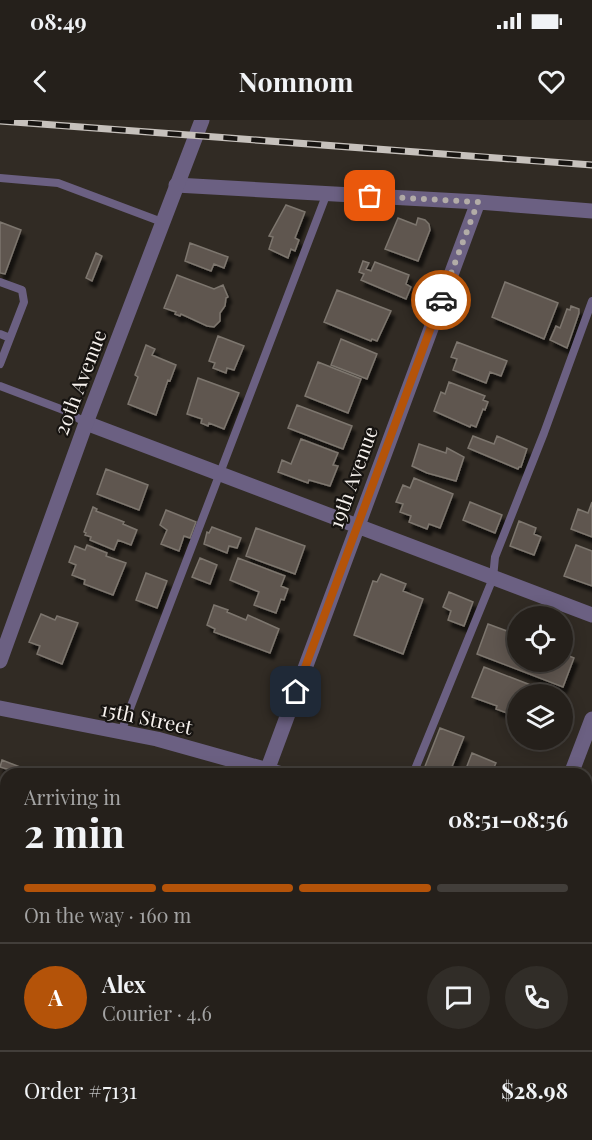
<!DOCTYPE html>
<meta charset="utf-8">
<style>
body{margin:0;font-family:"Playfair Display",serif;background:#312d28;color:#f1f3f6;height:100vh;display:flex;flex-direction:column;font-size:22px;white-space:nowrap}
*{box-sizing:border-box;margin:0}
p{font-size:20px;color:#a3a3a3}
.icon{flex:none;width:33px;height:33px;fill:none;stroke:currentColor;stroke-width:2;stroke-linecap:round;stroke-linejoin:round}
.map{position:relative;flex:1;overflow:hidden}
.details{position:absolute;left:0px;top:648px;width:592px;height:372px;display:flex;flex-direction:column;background:#25201b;border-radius:18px 18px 0 0;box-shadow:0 3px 15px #0003,0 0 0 2px #423e3a}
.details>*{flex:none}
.buttons{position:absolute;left:507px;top:486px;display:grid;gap:12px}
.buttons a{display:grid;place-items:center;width:66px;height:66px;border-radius:50%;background:#25201b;box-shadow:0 3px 15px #0003,0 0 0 2px #423e3a;font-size:30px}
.pin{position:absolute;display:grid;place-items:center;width:51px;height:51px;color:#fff;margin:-26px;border-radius:12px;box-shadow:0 3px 9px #0006}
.courier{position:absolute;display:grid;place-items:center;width:60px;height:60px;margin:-30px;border:4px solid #b45309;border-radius:50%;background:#fff;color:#222;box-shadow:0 2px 8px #0007}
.headline em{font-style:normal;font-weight:700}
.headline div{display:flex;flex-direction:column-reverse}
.headline{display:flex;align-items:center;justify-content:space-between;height:102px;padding:0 24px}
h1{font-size:39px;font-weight:700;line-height:45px}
.bar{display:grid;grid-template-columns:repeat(4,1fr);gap:9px 6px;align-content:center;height:72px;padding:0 24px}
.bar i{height:8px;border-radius:4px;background:#423e3a}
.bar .selected{background:#b45309}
.bar p{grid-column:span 4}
.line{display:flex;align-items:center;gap:15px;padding:0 24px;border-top:2px solid #423e3a}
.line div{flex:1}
.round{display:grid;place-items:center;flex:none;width:63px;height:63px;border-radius:32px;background:#312d28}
.status{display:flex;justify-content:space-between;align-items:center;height:42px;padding:0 30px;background:#25201b;direction:ltr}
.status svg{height:16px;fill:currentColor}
header{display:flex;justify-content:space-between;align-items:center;height:78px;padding:0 24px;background:#25201b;font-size:27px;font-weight:700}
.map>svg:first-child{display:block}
.building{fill:#5f5750;stroke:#7d766e;stroke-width:1.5;filter:url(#shadow)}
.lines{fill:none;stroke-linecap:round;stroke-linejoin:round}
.path{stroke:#8b8680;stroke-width:3;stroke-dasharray:3 3;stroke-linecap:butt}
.service{stroke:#6b6082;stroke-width:8}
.minor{stroke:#6b6082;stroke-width:15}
.tertiary{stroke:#6b6082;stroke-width:15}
.primary{stroke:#aa92d8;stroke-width:15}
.rail-casing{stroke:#c6c1bc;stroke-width:7}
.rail{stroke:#171411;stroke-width:4.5;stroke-dasharray:14;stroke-linecap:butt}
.done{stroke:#b2aca7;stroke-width:6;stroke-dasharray:0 10.8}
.route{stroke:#b45309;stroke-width:8}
.labels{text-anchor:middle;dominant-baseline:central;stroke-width:4.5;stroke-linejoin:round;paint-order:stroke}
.street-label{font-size:20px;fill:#f7f2ee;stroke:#171411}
</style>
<div class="status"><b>08:49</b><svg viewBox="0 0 49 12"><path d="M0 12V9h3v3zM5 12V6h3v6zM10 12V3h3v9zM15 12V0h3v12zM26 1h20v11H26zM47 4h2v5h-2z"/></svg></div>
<header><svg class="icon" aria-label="back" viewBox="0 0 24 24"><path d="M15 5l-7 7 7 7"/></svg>Nomnom<svg class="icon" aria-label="heart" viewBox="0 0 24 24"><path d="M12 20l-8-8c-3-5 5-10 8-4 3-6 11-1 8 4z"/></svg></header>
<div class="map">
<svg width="592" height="1020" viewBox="0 0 592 1020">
<defs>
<filter id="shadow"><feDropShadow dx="3.5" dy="6" stdDeviation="1.5" flood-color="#0009"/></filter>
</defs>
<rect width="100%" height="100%" fill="#312b24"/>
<path class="building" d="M286,85l19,7 -10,26 4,2 -4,11 -4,-2 -3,9 -19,-9 4,-12 -4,-1z
M398,98l18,7 2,-7 7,2 4,4 1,6 -12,31 -33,-12z
M0,102l21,8 -16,44 -5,-1z
M190,123l38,14 -4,11 -10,-4 -3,7 -26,-10z
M96,133l6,3 -10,25 -6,-3z
M363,141l6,2 -3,6 5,2 4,-9 34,13 -3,9 5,3 -5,12 -45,-19 3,-6 -5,-2z
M177,155l37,14 9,-4 5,12 -2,1 -1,8 -5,7v8l-6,6 -7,-1 -26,-12 -1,2 -5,-2 1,-2 -12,-4z
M505,162l53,21 -14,36 -52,-22z
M337,170l54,21 -14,30 -5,-2 -1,2 -47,-19z
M571,186l8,3v4l-12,35 -17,-8 6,-14 4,2 7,-19 3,1z
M218,216l26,10 -10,24 -7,-2 -1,5 -13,-5 2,-5 -6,-2z
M341,219l36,15 -10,25 -36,-14z
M457,222l50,19 -6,15 -11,-4 -4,11 -33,-13 4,-11 -6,-2z
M146,225l9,4 -3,6 24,10 -6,16 -2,-1 -12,35 -28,-11 10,-27 -3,-2z
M318,242l43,17 -13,34 -43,-17z
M198,258l41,15 -15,36 -15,-6 -1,3 -7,-3 1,-4 -15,-5z
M449,262l36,14 -2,4 5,2 -3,8 -2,-1 -7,18 -5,-2 -1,2 -36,-16 7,-19 4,2z
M297,285l55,21 -9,23 -55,-21z
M473,316l21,8 3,-8 30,13 -6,18h-2l-1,2 -50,-21z
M301,319l37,14 -5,12 5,1 -8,20 -21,-6 -1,3 -30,-11 4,-12 9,4z
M419,324l27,9 1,-5 17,9 -8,24 -29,-8 -15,-7z
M106,349l42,16 -9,25 -42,-16z
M414,358l39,16 -13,34 -11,-4 -2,5 -18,-7 2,-6 -11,-4 3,-8 -7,-2 7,-17 7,3z
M470,382l32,13 -7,18 -32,-13z
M592,382v35l-21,-8 7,-20 10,4z
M93,387l4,2 -1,2 28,11 -1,2 14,6 -6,15 -13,-5 -4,10 -24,-10 1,-3 -6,-2 1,-2 -2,-1z
M166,390l30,12 -6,16 -6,-2 -5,15 -18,-7 6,-14 -7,-5z
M519,401l17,7 -2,6 7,3 -7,18 -24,-9z
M212,407l29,11 -4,10 -8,-2 -2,7 -23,-9 3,-12 2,1z
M256,408l49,18 -10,28 -49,-18z
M87,425l20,8 -1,3 20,7 -13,32 -29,-11 1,-4 -13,-5 4,-10 -7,-3 6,-16 10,4z
M576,425l16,6v35l-28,-10z
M200,438l17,7 -7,19 -18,-7z
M238,438l47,18 -4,10 7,3 -4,11 -3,-1 -5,14 -22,-8 5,-13 -29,-12z
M146,453l21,8 -10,27 -21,-8z
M381,454l25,10 -3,7 20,8 -20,55 -49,-19 19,-54 4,1z
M449,472l24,10 -9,24 -16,-6 3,-9 -8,-4z
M214,485l14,5 -1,2 19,8 2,-5 31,14 -9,24 -56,-21 1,-3 -8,-4z
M41,494l14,6 2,-4 21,7 -16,41 -25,-10 3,-8 -11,-4z
M488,504l19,7 1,-2 7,3 -1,2 4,2v26h44v-9l12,5 -11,29 -86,-33z
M484,547l70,27h-36v23l-22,-8 1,-3 -25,-9z
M440,608l24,9 -15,37h-27z
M472,633l24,10 -5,11h-27z
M2,640l23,9 -2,5 -23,-7z"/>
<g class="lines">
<path class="path" d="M586,1012l6,1"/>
<path class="service" d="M0,58l58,5 104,39
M0,162l22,8 2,12 -24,62
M0,214l10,4
M0,266l66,25 20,12
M121,612l206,-539
M413,654l80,-196 2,-21 49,-124 48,-132
M586,827l6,-14
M586,920h6"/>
<path class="minor" d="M176,65l302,17 114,9
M86,303l506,192
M268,648l210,-566
M571,654l21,-55"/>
<path class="tertiary" d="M0,541l86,-238 116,-303
M0,588l157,31 125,35
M586,770l6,2"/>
<path class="primary" d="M0,943h6
M586,964h6
M0,976h6
M586,988h6"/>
<g class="rail-casing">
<path id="rail" d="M0,1l592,44"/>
</g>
<use href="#rail" class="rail"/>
</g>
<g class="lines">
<path class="done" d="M370,76l108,6 -37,98"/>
<path class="route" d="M296,572l145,-392"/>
</g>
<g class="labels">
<g class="street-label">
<text transform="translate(79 262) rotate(-69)">20th Avenue</text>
<text transform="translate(352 357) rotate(-70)">19th Avenue</text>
<text transform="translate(147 597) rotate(12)">15th Street</text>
</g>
</g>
</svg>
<div class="buttons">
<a><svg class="icon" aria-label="locate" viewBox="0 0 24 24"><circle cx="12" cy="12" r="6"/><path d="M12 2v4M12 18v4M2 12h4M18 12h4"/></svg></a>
<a><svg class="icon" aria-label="layers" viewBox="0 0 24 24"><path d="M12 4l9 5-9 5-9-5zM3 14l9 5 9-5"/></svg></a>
</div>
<div class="pin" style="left:370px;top:76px;background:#ea580c"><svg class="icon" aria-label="bag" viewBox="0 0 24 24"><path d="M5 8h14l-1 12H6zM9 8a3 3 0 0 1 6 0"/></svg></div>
<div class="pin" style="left:296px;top:572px;background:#1f2937"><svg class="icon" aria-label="home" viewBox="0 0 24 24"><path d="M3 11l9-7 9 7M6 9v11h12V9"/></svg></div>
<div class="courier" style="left:441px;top:180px"><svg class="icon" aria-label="car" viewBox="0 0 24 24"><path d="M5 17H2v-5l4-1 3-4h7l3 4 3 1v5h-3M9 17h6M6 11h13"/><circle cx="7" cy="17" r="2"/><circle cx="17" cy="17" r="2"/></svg></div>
<section class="details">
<div class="headline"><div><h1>2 min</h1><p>Arriving in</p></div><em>08:51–08:56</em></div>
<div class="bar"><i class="selected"></i><i class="selected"></i><i class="selected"></i><i></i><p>On the way · 160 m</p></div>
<div class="line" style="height:108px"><b class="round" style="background:#b45309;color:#fff">A</b><div><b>Alex</b><p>Courier · 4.6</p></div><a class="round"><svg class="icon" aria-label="chat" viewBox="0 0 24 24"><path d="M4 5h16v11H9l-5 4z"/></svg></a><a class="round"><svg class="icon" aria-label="phone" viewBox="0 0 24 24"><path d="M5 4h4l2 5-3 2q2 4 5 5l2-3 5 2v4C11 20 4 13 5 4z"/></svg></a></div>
<div class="line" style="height:78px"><div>Order #7131</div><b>$28.98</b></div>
</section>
</div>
